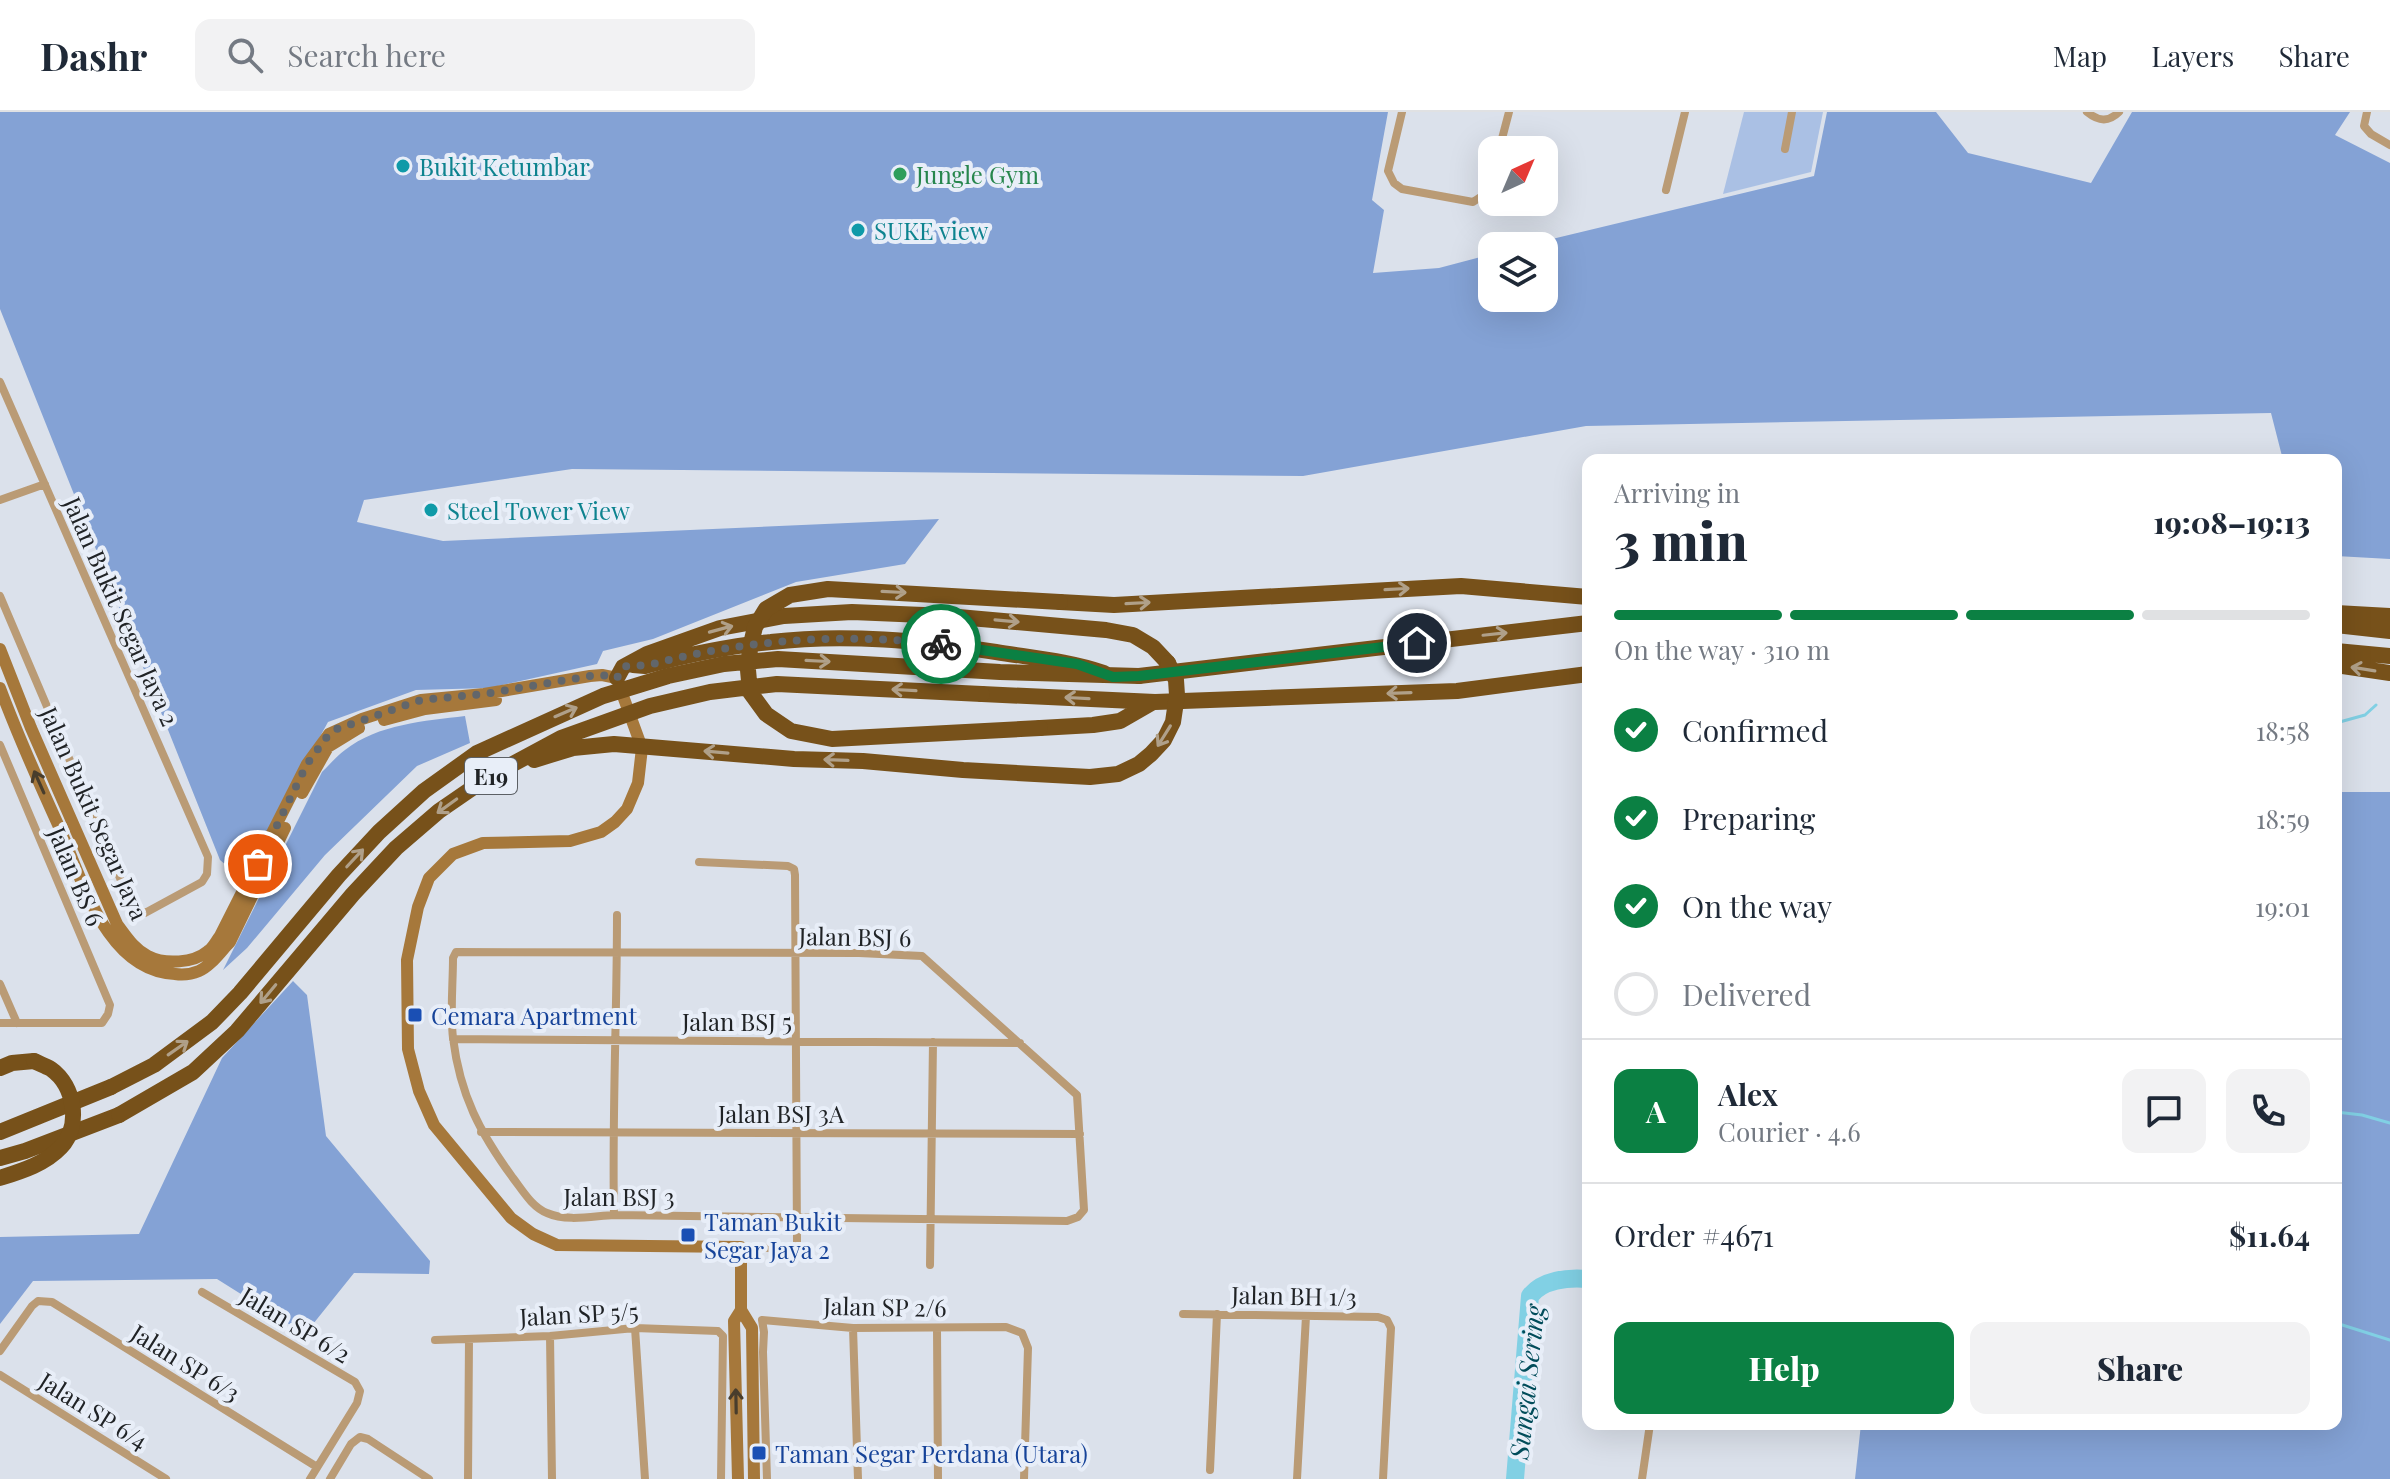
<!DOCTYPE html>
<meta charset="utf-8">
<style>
body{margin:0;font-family:"Playfair Display",serif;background:#f2f2f3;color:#1f2937;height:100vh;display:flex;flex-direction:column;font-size:30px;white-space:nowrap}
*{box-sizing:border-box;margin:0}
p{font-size:26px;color:#747a83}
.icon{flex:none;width:44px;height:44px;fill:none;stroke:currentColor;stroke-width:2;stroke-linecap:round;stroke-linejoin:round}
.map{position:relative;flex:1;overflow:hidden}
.panel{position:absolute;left:1582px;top:342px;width:760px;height:976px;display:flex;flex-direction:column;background:#fff;border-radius:16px;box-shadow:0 8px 32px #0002}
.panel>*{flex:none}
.needle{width:52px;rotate:44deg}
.tools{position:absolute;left:1478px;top:24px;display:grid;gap:16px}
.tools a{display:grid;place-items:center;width:80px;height:80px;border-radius:16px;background:#fff;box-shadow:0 8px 32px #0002;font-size:40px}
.pin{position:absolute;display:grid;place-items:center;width:68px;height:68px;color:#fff;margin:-34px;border:4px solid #fff;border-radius:50%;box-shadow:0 2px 8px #0007}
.courier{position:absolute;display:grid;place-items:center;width:80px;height:80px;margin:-40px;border:6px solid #0b8043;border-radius:50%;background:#fff;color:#222;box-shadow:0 2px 10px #0007}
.overview em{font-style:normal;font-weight:800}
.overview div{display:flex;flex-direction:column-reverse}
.overview{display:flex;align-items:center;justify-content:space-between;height:136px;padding:0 32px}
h1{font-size:52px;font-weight:800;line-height:60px}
.bar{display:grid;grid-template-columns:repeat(4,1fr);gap:12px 8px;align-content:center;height:96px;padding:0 32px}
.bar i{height:10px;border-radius:6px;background:#e0e1e3}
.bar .selected{background:#0b8043}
.bar p{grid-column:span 4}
.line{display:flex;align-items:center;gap:20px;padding:0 32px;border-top:2px solid #e0e1e3}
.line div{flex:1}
.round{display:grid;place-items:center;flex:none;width:84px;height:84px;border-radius:16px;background:#f2f2f3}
ol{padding:0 32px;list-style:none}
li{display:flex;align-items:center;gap:24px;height:88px}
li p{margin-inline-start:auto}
li .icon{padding:8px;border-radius:50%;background:#0b8043;color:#fff;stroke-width:4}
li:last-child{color:#747a83}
li i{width:44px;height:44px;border:4px solid #e0e1e3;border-radius:50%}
.button{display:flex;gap:16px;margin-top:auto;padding:16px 32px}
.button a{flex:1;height:92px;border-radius:16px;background:#0b8043;color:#fff;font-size:32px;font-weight:800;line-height:92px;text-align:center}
.button a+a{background:#f2f2f3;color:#1f2937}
header{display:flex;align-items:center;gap:48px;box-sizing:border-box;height:112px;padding:0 40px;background:#fff;border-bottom:2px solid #e0e1e3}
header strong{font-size:38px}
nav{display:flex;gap:44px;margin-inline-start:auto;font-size:28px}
.search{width:560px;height:72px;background:#f2f2f3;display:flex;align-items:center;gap:20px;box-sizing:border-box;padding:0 28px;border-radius:16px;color:#747a83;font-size:30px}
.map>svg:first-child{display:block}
.green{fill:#aac0e4}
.forest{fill:#84a2d5}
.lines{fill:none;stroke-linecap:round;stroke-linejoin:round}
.stream{stroke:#81d0e4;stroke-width:3}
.river{stroke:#81d0e4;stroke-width:18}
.street{stroke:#ba9b75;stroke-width:8}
.secondary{stroke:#a6783b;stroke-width:12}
.highway{stroke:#77511a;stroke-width:16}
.highway-bridge{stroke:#77511a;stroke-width:16}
.oneway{stroke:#b0a089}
.oneway2{stroke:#483d2c}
.done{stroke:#61666b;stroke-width:8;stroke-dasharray:0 14.4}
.route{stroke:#0b8043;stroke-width:10}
.culture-dot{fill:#0f9aa8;stroke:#e8eef8;stroke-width:3}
.leisure-dot{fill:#2e9e5b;stroke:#e8eef8;stroke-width:3}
.transit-dot{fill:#1a4fb4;stroke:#e8eef8;stroke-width:3}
.labels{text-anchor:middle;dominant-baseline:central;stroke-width:8;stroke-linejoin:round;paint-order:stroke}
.shield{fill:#e8eef8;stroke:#5c6065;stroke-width:2}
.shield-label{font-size:22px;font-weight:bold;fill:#202326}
.culture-label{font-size:24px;fill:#0d838f;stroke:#e8eef8;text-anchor:start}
.leisure-label{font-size:24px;fill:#27864d;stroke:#e8eef8;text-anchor:start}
.street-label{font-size:24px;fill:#202326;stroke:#e8eef8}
.transit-label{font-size:24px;fill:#164399;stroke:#e8eef8;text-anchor:start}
.water-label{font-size:26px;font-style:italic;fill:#014c5a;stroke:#e8eef8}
</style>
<header>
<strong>Dashr</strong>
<div class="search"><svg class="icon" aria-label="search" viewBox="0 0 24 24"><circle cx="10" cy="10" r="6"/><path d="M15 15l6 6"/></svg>Search here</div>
<nav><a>Map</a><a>Layers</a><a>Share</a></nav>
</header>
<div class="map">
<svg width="2390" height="1367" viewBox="0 0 2390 1367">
<rect width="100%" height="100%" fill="#dbe1eb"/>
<path class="green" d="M1744,0h79l-12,60 -88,22z"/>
<path class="forest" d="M0,0h1388l-16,88 12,10 -11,63 66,-5 53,-14v44h52v-52h-21l291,-70 13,-64h109l32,41 123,30 41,-71h218l-15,23 55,28v396l-54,-3v-96h-53l-12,-47 -685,13 -283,50 -731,-7 -208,31 -7,22 86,19 496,-22 -34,45 -109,18 -143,57 -50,12 -6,13 -108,24 -73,2 -88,32 -86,157 -22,-19 -220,-551z
M465,604l5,27 -53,23 -92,89 -78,93 -24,22 99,-198c7,-7 15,-16 23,-22 33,-26 80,-29 120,-34z
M2336,680h54v687h-535l6,-55h475z
M293,869l14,14 19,141 104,125 -1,13 -75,-1 -49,61 -88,-55 -184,2 -33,43v-87l139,-3 83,-176z"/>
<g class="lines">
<path class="stream" d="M2336,611l29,-8 11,-10
M2336,1000l26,3 28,8
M2336,1211l54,17"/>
<path class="river" d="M1515,1367l15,-183c12,-16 38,-19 58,-17"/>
<path class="street" d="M1402,0l-14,59 6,12 8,6 71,13 12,-8 7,-17
M2087,0c11,9 21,11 32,0
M2367,0l-3,14 7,8 19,11
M1785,37l7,-37
M1499,38l10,-38
M1666,78l19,-78
M0,270l208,475 -1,17 -5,8 -57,31 -10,-5 -7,-11 -128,-301
M0,388l45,-16
M0,633l110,260 -2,9 -6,9h-102
M699,750l89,4 6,3 1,6 2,367 -1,6 -6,1 -49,-2
M456,840l403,1 63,3 155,139 7,115 -6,7 -11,4 -453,-6c-21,1 -47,7 -67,-2 -15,-6 -24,-22 -34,-35 -33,-45 -53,-83 -60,-140 -3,-26 0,-54 0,-80z
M0,872l17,39
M453,927l567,4
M481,1020l599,2
M614,1103c-2,-100 3,-200 3,-300
M930,1153l3,-223
M202,1180l153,90 5,9 -3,12 -47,76
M1183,1202l195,3 9,3 4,8 -8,151
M635,1216l10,151
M853,1216l5,151
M937,1216l1,151
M550,1224l2,143
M435,1228l115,-4 85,-8 83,3 5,5 -2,143
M0,1239l32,-45 6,-5 14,1 265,165
M0,1263l166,104
M1210,1358l7,-156
M330,1367l21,-35 9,-7 8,2 61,40
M468,1367l1,-140
M767,1367l-4,-127 1,-20 -2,-12 91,8 153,-1 16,6 6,15 -4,131
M1297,1367l9,-163
M1642,1367l8,-55"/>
<path class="secondary" d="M0,537l31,79 86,196c9,12 17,25 31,32 17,9 46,7 60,-5 5,-3 8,-10 12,-15l87,-172 22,-30 33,-15 59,-19 63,-6 106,-18 12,-1 15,3
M619,573l23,63 -4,35 -11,26 -12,13 -14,10 -31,9 -87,2 -30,11 -24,24 -11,29 -11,53 1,89 11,42 15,34 77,93 22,16 24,11 184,2v63l11,18 2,151
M0,576c18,48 39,95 60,141 23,53 47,142 115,145 7,1 17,0 24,-3 12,-5 22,-20 31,-29l55,-114
M384,608l41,-11 71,-9
M302,681l26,-46 31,-19
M738,1367l-4,-158 7,-11"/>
<path class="highway" d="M1060,490l54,3 347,-19 127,11
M2336,501l54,3
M2336,513l54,6
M2336,539l54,5
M633,553l12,1c41,-11 83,-20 126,-24 75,-9 151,-1 225,10 37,6 73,9 108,21
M2336,553l54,8
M1139,564l449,-53
M617,566l6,-11 24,-13 73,-26 64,-12 68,-4 95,4 159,14 27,5 20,12 15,16
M982,582l173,8 302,-11 131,-17
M1040,616l53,-3 27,-4 33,-19
M0,956l12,-5 22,-2
M0,1020l111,-45
M0,1046l25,-7 94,-36"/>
<path class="highway-bridge" d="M1040,616l-208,11 -41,-8 -25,-17 -16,-22 -2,-22 2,-22 5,-21 11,-18 24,-14 38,-6 232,13
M534,648l39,-12 41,-4 180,15 69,2 100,9 127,7 28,-3 21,-10 12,-10 13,-14 9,-18 4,-27 -1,-15 -8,-17
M111,975l43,-22 58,-43 28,-29 99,-118 40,-43 45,-41 53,-38 126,-57 65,-20 56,-12 54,-5 222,13 139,4
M119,1003l74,-43 44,-41 116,-137 43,-46 43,-37 48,-33 74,-40 89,-32 60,-14 67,-8 205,10
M0,1066c22,-7 45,-14 61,-31 20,-21 14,-61 -10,-78 -5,-3 -11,-5 -17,-8"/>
</g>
<defs><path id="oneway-shaft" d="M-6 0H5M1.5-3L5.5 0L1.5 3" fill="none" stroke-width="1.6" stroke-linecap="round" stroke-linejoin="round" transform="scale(2)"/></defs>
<g class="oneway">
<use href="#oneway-shaft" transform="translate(1397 477) rotate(-3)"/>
<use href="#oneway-shaft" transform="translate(894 480) rotate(3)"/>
<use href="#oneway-shaft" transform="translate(1138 491) rotate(-3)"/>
<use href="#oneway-shaft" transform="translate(1007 509) rotate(5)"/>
<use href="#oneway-shaft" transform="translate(721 517) rotate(-15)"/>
<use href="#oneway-shaft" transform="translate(1495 522) rotate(-6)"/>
<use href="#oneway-shaft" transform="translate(818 549) rotate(3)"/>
<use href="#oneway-shaft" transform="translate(2363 557) rotate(-171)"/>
<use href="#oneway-shaft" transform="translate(904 578) rotate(-177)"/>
<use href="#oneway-shaft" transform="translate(1399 581) rotate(178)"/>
<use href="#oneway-shaft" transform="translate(1077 586) rotate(-177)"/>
<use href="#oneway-shaft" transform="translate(566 600) rotate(-23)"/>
<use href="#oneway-shaft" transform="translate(1164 624) rotate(122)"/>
<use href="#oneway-shaft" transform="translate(716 640) rotate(-175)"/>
<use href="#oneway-shaft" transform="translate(836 648) rotate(-178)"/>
<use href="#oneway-shaft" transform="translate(447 694) rotate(144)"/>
<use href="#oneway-shaft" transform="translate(355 746) rotate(-47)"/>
<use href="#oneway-shaft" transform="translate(268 882) rotate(130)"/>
<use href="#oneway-shaft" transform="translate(178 936) rotate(-35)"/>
</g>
<g class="oneway2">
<use href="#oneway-shaft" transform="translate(39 670) rotate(-114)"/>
<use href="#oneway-shaft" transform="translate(736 1289) rotate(-91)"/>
</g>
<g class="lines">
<path class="done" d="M258,752l49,-100 22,-30 8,-5 84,-29 63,-6 106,-18 12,-1 15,3 6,-11c10,-3 20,0 30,-3 94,-25 191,-31 288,-20"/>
<path class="route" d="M941,532l136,20 36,13 26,-1 278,-33"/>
</g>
<g class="culture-dot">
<circle cx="403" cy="54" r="8"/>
<circle cx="858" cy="118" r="8"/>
<circle cx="431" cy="398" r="8"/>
</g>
<circle class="leisure-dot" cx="900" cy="62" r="8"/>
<g class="transit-dot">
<rect x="407" y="895" width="16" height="16" rx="4"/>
<rect x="680" y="1115" width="16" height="16" rx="4"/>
<rect x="751" y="1333" width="16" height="16" rx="4"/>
</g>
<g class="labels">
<rect class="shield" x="465" y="646" width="52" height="36" rx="6"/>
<g class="shield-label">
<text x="491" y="664">E19</text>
</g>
<g class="culture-label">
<text x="419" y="54">Bukit Ketumbar</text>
<text x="874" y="118">SUKE view</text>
<text x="447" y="398">Steel Tower View</text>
</g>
<g class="leisure-label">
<text x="916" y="62">Jungle Gym</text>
</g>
<g class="street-label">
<text transform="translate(122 499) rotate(66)">Jalan Bukit Segar Jaya 2</text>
<text transform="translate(95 701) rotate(66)">Jalan Bukit Segar Jaya</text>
<text transform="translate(77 764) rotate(67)">Jalan BS 6</text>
<text transform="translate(855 824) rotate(1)">Jalan BSJ 6</text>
<text x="737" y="909">Jalan BSJ 5</text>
<text x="781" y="1001">Jalan BSJ 3A</text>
<text x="619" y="1084">Jalan BSJ 3</text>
<text transform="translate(1294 1183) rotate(1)">Jalan BH 1/3</text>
<text transform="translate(885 1194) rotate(1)">Jalan SP 2/6</text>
<text transform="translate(579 1201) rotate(-3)">Jalan SP 5/5</text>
<text transform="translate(296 1212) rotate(31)">Jalan SP 6/2</text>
<text transform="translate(186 1250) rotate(32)">Jalan SP 6/3</text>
<text transform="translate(94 1298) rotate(32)">Jalan SP 6/4</text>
</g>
<g class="transit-label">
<text x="431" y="903">Cemara Apartment</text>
<text x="704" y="1109">Taman Bukit<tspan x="704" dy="28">Segar Jaya 2</tspan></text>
<text x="775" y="1341">Taman Segar Perdana (Utara)</text>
</g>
<g class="water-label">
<text transform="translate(1526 1270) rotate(-84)">Sungai Sering</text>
</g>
</g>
</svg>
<div class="tools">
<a><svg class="needle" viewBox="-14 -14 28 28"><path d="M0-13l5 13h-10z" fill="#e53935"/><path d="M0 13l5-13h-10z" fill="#747a83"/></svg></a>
<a><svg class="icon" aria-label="layers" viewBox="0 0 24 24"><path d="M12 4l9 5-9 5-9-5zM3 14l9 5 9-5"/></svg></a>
</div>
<div class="pin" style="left:258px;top:752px;background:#ea580c"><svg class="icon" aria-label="bag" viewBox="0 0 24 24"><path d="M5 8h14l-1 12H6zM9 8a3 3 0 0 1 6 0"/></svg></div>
<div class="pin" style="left:1417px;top:531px;background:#1f2937"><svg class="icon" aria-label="home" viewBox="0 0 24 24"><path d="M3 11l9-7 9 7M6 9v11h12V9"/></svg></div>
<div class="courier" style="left:941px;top:532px"><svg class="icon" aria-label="bike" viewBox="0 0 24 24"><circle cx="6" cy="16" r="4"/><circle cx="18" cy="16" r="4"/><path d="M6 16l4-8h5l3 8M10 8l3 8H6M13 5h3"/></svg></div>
<section class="panel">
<div class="overview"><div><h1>3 min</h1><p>Arriving in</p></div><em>19:08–19:13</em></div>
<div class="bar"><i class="selected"></i><i class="selected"></i><i class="selected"></i><i></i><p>On the way · 310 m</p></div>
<ol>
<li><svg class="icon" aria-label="check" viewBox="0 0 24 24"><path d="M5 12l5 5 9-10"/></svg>Confirmed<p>18:58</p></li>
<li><svg class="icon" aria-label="check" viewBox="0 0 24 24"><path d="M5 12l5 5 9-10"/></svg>Preparing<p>18:59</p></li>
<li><svg class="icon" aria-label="check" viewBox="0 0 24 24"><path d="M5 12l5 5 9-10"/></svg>On the way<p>19:01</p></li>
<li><i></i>Delivered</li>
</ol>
<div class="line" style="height:144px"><b class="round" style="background:#0b8043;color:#fff">A</b><div><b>Alex</b><p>Courier · 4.6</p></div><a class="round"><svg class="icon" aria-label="chat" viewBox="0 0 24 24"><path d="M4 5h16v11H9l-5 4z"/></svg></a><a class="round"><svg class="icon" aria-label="phone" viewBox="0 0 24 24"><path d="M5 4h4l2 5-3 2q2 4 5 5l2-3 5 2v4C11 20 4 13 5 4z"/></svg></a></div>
<div class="line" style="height:104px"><div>Order #4671</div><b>$11.64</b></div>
<div class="button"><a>Help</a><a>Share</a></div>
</section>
</div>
